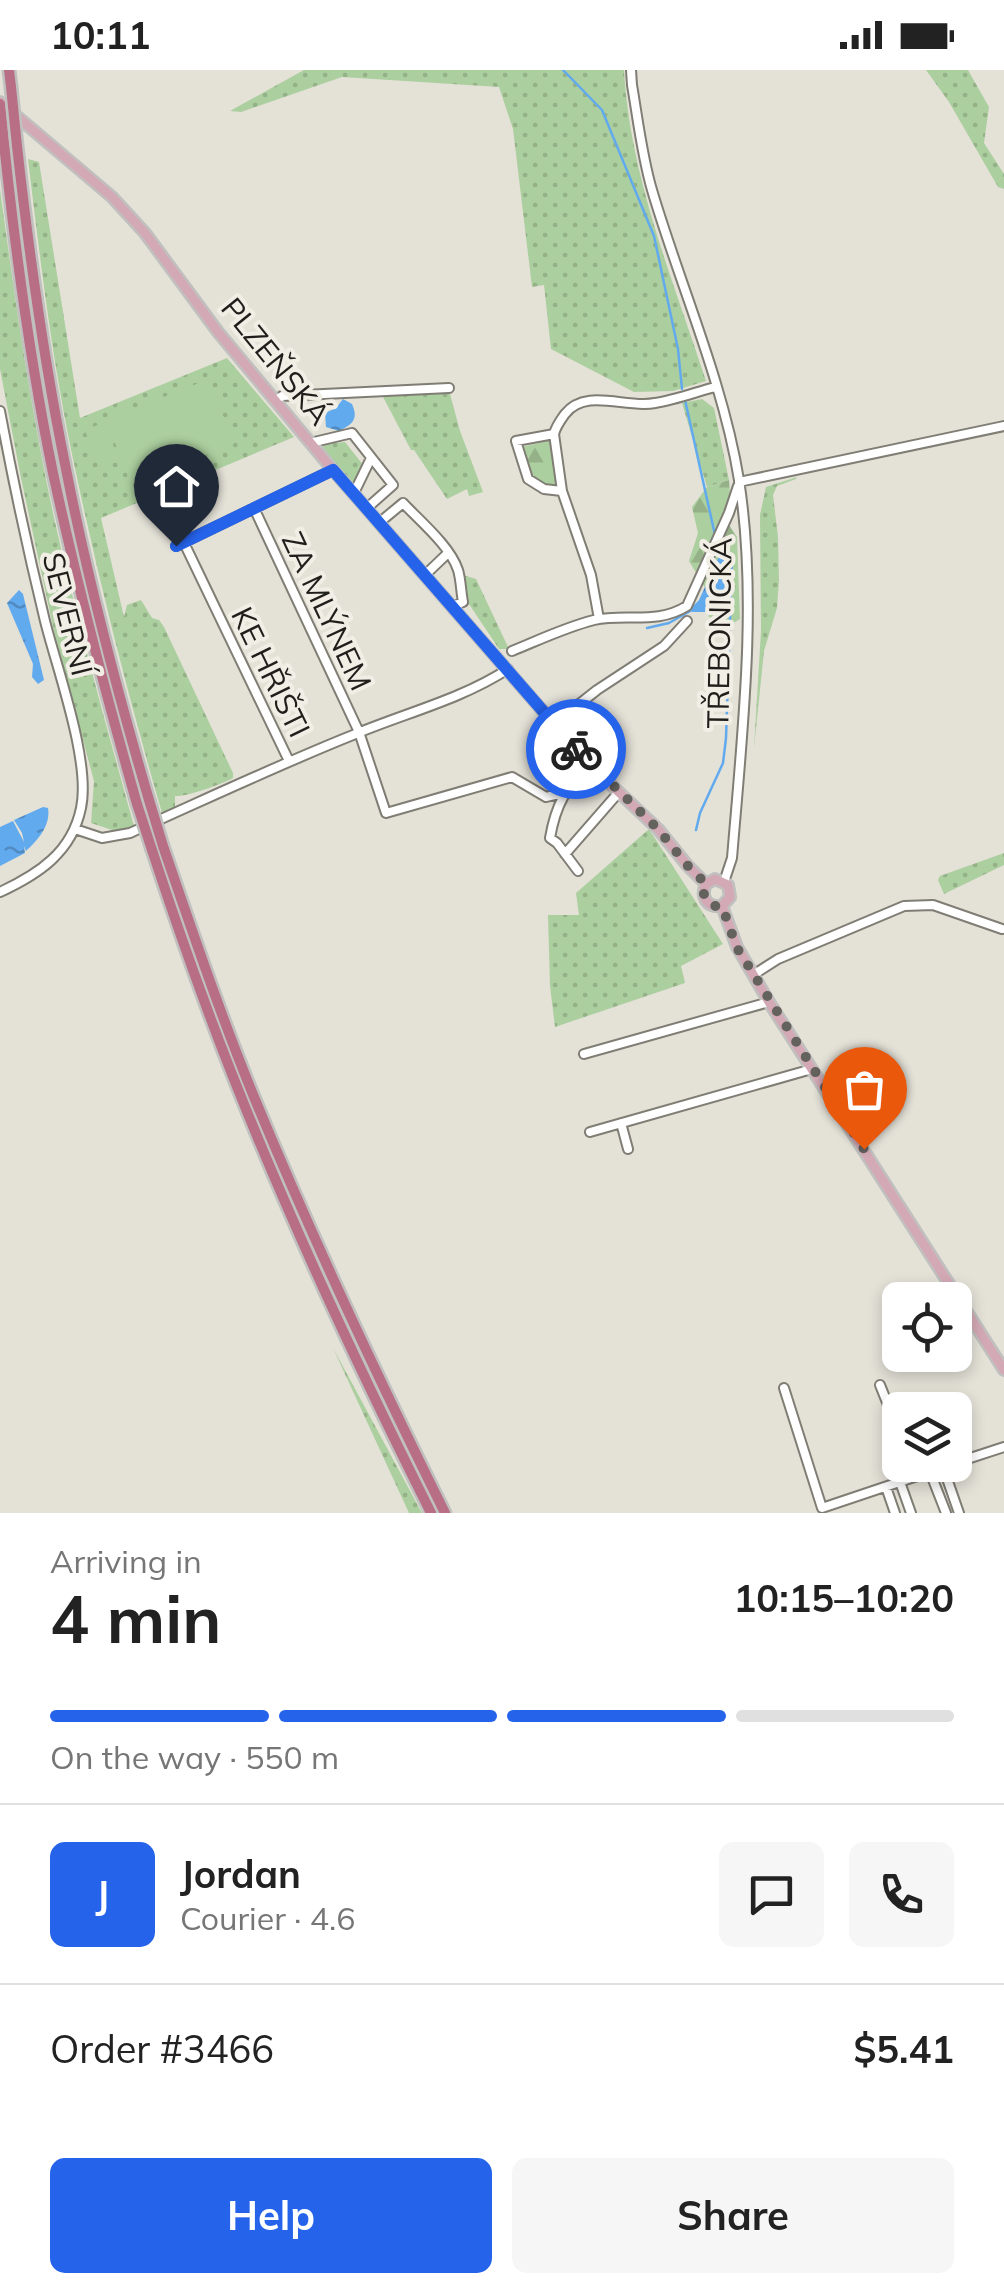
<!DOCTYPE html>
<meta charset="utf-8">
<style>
body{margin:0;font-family:Mulish,sans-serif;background:#f6f6f6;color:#222;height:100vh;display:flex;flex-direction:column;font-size:38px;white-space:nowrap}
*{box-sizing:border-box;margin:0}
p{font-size:32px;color:#767676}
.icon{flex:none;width:55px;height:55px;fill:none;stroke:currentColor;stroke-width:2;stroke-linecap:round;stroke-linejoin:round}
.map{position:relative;height:1443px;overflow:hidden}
.side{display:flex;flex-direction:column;background:#fff;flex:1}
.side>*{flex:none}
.controls{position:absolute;left:882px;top:1212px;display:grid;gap:20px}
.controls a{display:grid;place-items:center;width:90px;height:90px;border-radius:15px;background:#fff;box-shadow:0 5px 15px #0003;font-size:50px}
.pin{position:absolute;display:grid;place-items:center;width:85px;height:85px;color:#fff;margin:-102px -42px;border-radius:50% 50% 50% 0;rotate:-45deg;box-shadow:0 0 10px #0007}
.pin .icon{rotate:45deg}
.courier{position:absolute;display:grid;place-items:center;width:100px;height:100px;margin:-50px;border:8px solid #2563eb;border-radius:50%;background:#fff;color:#222;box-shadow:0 2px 12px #0007}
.summary em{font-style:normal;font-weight:700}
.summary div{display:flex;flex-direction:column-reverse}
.summary{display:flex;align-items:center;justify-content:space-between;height:170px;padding:0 50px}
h1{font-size:65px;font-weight:700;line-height:75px}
.bar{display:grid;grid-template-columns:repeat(4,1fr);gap:15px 10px;align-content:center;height:120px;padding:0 50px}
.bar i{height:12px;border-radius:8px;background:#e0e0e0}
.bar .active{background:#2563eb}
.bar p{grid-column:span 4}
.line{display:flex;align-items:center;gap:25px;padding:0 50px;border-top:2px solid #e0e0e0}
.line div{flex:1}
.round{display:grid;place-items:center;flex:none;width:105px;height:105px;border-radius:15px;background:#f6f6f6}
.action{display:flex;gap:20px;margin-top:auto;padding:20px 50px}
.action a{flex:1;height:115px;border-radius:15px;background:#2563eb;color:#fff;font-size:40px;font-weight:700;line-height:115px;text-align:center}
.action a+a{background:#f6f6f6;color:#222}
.status{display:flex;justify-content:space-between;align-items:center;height:70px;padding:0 50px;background:#fff;direction:ltr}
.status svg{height:28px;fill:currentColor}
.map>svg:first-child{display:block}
.grass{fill:url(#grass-dots)}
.forest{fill:url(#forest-firs)}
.pitch{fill:#accf9f}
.water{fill:url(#water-ripples)}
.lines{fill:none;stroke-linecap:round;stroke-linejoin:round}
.stream{stroke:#62aaee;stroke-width:2.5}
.minor-casing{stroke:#7f7d74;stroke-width:12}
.major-casing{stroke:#c0c0bf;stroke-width:14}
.highway-casing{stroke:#c0c0bf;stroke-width:15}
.minor{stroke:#fff;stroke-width:8}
.major{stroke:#d4a9b6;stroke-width:9}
.highway{stroke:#b86f85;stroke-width:10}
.highway-bridge-casing{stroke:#c0c0bf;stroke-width:15;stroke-linecap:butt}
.highway-bridge{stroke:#b86f85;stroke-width:10}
.done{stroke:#64625d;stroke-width:10;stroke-dasharray:0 18}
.route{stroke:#2563eb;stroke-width:12}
.labels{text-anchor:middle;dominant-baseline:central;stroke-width:8;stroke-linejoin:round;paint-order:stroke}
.street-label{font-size:30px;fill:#1f1e1b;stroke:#f1eee5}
</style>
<div class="status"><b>10:11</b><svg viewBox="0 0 49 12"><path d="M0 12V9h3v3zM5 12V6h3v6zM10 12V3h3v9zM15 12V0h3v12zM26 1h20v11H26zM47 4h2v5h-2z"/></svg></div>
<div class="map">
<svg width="1004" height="1443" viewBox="0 0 1004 1443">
<defs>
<pattern id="grass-dots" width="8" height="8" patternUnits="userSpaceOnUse" patternTransform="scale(2.5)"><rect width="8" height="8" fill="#accf9f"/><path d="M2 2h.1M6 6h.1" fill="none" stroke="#94b188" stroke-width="1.8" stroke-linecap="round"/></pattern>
<pattern id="forest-firs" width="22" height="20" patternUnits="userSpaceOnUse" patternTransform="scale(2.5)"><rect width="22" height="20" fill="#accf9f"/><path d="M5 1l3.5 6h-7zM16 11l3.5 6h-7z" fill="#94b188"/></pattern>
<pattern id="water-ripples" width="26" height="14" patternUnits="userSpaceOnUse" patternTransform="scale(2.5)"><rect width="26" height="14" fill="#62aaee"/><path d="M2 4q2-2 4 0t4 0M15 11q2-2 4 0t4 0" fill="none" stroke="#508ac0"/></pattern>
</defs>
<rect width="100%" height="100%" fill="#e4e1d7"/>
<path class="grass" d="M304,0h320c6,107 49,210 82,311l-33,10 -39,1 -83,-43 -7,-64 -12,2 -19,-158 -14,-42 -157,-10 -101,35 -11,-1z
M926,0h42l21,37 -5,36 20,31v15l-6,-2 -49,-85z
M28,89l11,3 41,256 147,-60 67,79 -193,81 23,99 3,-12 14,-5 11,18 7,2 5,7 69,146v5c-11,6 -46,19 -58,18v12l-13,5c-34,-117 -64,-235 -89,-354 -21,-99 -33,-200 -45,-300z
M0,119c15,111 31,223 55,333 23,102 51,203 79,304l-19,5 -24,-8 3,-42 -40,-150 -33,-153 -21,-109z
M443,322l7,2 10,37 23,61 -14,4 -2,-7 -20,10 -33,-49h-3l-29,-55z
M702,329l12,9 15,72 -22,7 -25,-84z
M345,372l19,24 -10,19 -32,-35 2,-6z
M797,407l-1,2 -19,7 -4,9 5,42 1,43 -2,28 -13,43 -10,97 7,-117 -1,-116 6,-28z
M463,505l13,4 33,70h-10l-34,-51z
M649,759l74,115 -42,22 4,17 -130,44 -5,-41 -2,-71h31l-3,-22z
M1004,783v12l-60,29 -6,-14 2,-4z
M333,1278l89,165h-13z"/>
<path class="forest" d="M551,370l6,48 -25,-9 -10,-32z
M729,410l1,14 -6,23 13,20 3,82 -13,8 -18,-10 -4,-29 -16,-27 9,-28 -6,-26 15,-20z"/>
<path class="pitch" d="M209,309l25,65 -103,40 -25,-64z
M105,352l14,39 -20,7 -14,-38z"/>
<path class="water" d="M343,329l9,5c7,16 0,20 -13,27l-13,-4 -1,-14 11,-5z
M720,484l6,3c7,27 -2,34 -19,55h-15v-5l7,-7z
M19,520l4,4 21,86 -6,4 -6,-7 1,-13 -26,-61z
M43,737l5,1c3,17 -10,32 -22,43l-2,-5 1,7 -25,13v-39l13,-6 11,21 -2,-9 -8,-13z"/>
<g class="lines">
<path class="stream" d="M563,0l39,40 52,126 24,113 4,40
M685,330l30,135
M647,558l22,-5 23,-13
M696,760l4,-17 23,-50 3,-25 6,-180 -14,-15"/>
<g class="minor-casing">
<path id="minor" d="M631,0l1,15c6,35 10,71 20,105 28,95 71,191 87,290 19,120 3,256 -7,378l-8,24
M275,331l7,-5 167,-8
M0,341c13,70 28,140 45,210 12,48 46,141 36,187 -9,44 -42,66 -81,84
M554,364l8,57 29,84 8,44
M554,364c2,-8 6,-13 11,-20 21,-27 61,-5 90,-11 20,-3 41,-11 60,-16
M554,364l-38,7 12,38 16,10 18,2
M310,373l42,-10 41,52 -26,23
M739,412l265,-56
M354,423l17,-35
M161,425l128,266
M254,438l105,224 27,81 126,-36 34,20 17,-4
M380,452l23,-19c18,19 47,43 55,67 3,10 3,22 5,32l-10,4
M176,476l157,-76
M425,505l23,-22
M512,581c27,-11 54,-24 82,-31 32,-7 63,5 93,-14l42,-93 9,-27
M554,654l43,-34 67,-44 23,-25
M75,759l27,9 28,-5c74,-33 148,-68 223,-98 52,-22 107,-35 155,-66
M565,784l54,-62
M578,801l-21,-28 -7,-5c6,-35 16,-49 39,-74
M753,905l25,-16 126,-53 29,-1 69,24
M584,984l185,-52
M621,1053l7,26
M590,1062l222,-63
M880,1315l20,50
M784,1318l38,120 128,-43
M955,1393l49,-16
M943,1397l16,46
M930,1402l16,41
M900,1412l11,31
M886,1417l9,26"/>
</g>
<g class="major-casing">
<path id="major" d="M0,32l112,95 33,36 73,99 115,138 256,294 69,65 29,36 19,19
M706,814l9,-5 13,6 2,12 -8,9
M706,814c-6,13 1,24 16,22
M722,836l15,41 32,55 235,368"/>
</g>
<g class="highway-casing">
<path id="highway" d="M9,0l2,17
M0,34c12,123 28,248 53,369 24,111 53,222 84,331
M17,76c12,108 27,216 49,323 22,112 51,222 83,331
M163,776c29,84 57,168 91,251 58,141 123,279 191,416
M152,780c18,55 37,110 57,164 63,170 141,337 222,499"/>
</g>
<use href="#minor" class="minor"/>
<use href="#major" class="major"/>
<use href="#highway" class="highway"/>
<g class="highway-bridge-casing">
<path id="highway-bridge" d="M11,17l6,59
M149,730l14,46
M137,734l15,46"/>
</g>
<use href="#highway-bridge" class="highway-bridge"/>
</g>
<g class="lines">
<path class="done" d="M576,679l82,80 29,36 19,19c-6,13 1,24 16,22l15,42 127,201"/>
<path class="route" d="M176,476l157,-76 243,279"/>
</g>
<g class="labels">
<g class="street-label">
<text transform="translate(276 291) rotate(51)">PLZEŇSKÁ</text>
<text transform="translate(327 541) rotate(65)">ZA MLÝNEM</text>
<text transform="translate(68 544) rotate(76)">SEVERNÍ</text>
<text transform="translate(719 563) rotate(-89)">TŘEBONICKÁ</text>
<text transform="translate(271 602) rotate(64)">KE HŘIŠTI</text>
</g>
</g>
</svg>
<div class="controls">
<a><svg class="icon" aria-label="locate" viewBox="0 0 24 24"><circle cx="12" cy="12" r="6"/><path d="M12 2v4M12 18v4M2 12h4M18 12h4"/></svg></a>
<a><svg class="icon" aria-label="layers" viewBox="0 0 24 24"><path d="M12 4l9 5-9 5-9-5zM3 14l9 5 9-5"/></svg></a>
</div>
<div class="pin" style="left:864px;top:1079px;background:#ea580c"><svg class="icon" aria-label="bag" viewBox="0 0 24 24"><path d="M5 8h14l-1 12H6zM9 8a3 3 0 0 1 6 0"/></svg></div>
<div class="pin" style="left:176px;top:476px;background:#1f2937"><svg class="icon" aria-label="home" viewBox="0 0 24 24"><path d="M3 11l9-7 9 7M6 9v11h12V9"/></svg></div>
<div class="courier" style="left:576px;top:679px"><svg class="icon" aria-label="bike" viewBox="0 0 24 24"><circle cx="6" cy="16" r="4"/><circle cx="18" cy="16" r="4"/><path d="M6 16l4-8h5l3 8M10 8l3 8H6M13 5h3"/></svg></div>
</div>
<section class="side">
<div class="summary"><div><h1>4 min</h1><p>Arriving in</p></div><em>10:15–10:20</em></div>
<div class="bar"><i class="active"></i><i class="active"></i><i class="active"></i><i></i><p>On the way · 550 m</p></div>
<div class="line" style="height:180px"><b class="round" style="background:#2563eb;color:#fff">J</b><div><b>Jordan</b><p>Courier · 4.6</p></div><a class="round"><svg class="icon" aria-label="chat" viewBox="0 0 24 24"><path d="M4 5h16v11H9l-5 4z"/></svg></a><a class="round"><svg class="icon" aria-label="phone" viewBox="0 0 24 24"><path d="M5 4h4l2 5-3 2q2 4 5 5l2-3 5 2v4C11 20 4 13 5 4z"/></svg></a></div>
<div class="line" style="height:130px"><div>Order #3466</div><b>$5.41</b></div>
<div class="action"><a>Help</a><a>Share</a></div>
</section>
